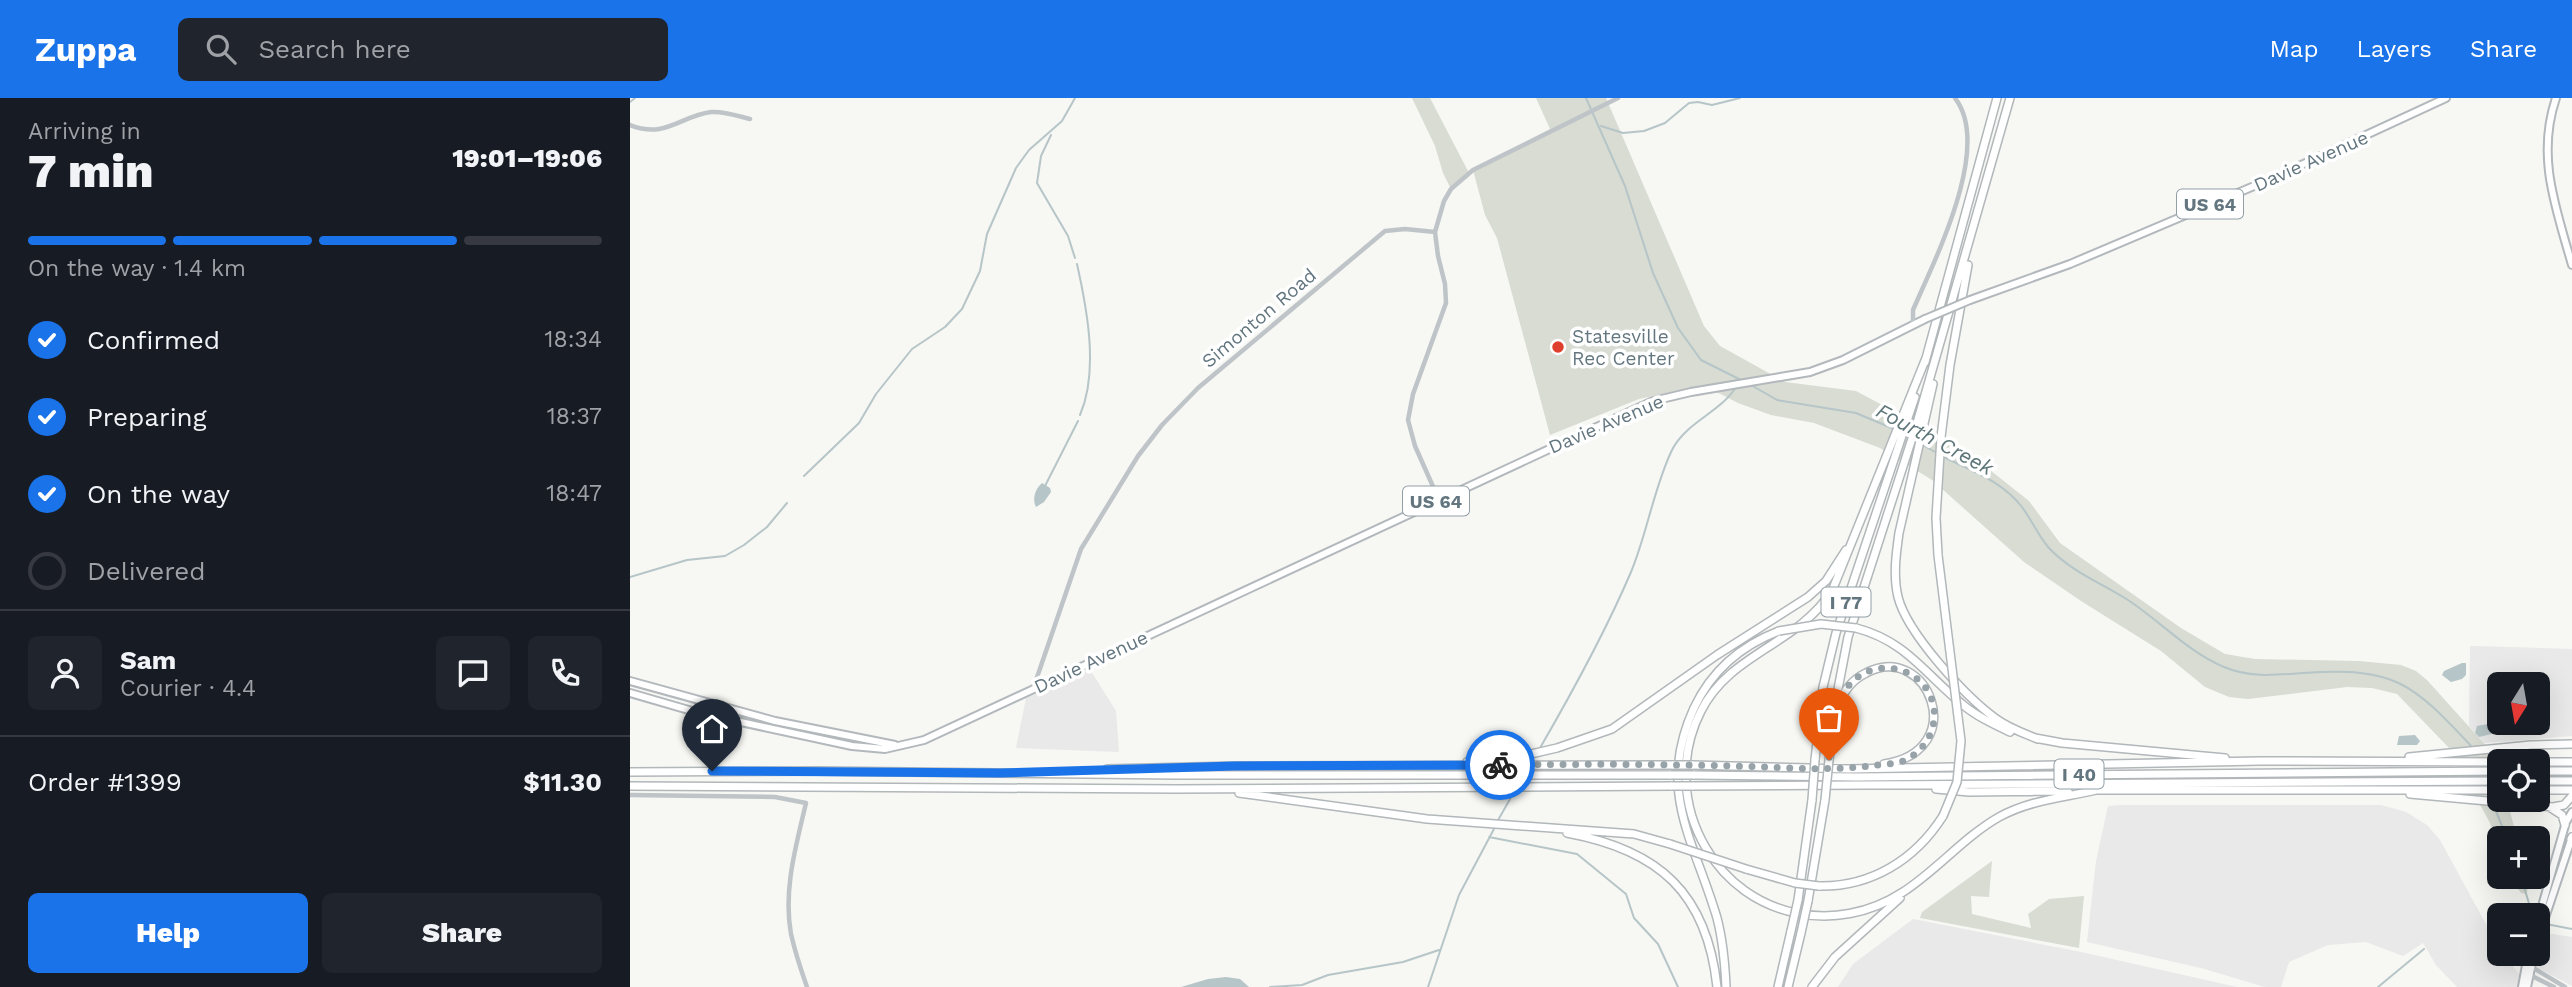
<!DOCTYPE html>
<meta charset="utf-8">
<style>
body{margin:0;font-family:"Work Sans",sans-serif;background:#20242c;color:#f1f3f6;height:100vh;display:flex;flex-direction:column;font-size:26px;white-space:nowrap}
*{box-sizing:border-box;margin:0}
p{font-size:23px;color:#9ea1a6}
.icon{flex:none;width:38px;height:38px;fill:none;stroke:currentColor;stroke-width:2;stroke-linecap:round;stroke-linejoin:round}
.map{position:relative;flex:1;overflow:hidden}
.panel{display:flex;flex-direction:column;background:#171b24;width:630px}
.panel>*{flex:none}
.needle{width:46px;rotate:191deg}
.controls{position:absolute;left:1857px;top:574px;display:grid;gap:14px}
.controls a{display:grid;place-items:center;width:63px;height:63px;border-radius:10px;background:#171b24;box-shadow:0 7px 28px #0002;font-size:35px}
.pin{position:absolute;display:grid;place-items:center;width:60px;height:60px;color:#fff;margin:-72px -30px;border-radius:50% 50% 50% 0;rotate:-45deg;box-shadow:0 0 7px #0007}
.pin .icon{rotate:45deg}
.courier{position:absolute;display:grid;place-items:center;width:70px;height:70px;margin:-35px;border:5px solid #1a73e8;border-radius:50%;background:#fff;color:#222;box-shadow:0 2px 9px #0007}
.summary em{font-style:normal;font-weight:800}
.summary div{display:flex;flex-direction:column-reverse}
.summary{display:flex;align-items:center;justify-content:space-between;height:119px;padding:0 28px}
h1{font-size:46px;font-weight:800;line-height:52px}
.bar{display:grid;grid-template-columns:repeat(4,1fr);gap:10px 7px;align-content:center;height:84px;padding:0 28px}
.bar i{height:9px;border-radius:5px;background:#363941}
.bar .selected{background:#1a73e8}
.bar p{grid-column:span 4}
.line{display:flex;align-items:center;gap:18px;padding:0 28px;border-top:2px solid #363941}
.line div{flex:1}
.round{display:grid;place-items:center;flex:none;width:74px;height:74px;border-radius:10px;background:#20242c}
ol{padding:0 28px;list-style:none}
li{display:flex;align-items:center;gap:21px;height:77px}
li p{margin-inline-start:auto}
li .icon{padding:7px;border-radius:50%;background:#1a73e8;color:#fff;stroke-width:4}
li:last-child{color:#9ea1a6}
li i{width:38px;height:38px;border:4px solid #363941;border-radius:50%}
.cta{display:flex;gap:14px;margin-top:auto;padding:14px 28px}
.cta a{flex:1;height:80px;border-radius:10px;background:#1a73e8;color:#fff;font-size:28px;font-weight:800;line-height:80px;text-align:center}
.cta a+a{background:#20242c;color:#f1f3f6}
header{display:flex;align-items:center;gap:42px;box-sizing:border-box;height:98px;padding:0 35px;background:#1a73e8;color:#fff}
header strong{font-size:33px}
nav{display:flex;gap:38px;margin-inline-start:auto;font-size:24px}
.search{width:490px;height:63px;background:#20242c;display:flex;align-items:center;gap:18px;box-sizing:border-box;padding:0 24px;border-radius:10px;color:#9ea1a6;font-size:26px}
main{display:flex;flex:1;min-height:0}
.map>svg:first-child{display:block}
.built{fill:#e8e9e8;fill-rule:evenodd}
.green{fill:#d8dcd3}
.water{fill:#b6c5c7}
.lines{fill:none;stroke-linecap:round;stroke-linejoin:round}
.stream{stroke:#b6c5c7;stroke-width:2}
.primary-casing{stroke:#b2b8bb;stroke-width:10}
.motorway-casing{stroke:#b2b7ba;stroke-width:10}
.tertiary{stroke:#bec4c7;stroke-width:4.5}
.primary{stroke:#fff;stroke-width:6}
.motorway{stroke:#fff;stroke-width:7}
.primary-bridge-casing{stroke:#b2b8bb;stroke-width:10;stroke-linecap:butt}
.motorway-bridge-casing{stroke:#b2b7ba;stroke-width:10;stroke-linecap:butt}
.primary-bridge{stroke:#fff;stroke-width:6}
.motorway-bridge{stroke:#fff;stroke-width:7}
.done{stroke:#97a3a8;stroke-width:7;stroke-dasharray:0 12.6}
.route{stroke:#1a73e8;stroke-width:9}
.poi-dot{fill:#df402d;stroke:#fff;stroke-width:2.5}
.labels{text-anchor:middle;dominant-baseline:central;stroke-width:7;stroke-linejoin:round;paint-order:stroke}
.shield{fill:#fff;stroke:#929fa5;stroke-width:2}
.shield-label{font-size:18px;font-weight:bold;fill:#63767f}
.street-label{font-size:19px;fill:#63767f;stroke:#fff}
.poi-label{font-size:19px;fill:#63767f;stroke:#fff;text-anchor:start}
.water-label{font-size:21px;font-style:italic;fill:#5e7679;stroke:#fff}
</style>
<header>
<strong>Zuppa</strong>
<div class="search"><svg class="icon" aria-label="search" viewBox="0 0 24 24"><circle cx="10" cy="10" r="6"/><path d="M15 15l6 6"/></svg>Search here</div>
<nav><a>Map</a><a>Layers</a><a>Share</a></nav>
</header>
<main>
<section class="panel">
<div class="summary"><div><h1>7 min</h1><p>Arriving in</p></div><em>19:01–19:06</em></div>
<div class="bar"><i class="selected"></i><i class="selected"></i><i class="selected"></i><i></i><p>On the way · 1.4 km</p></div>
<ol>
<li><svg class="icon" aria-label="check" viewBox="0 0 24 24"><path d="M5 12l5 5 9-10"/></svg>Confirmed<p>18:34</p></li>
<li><svg class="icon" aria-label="check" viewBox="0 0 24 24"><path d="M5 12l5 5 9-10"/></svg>Preparing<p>18:37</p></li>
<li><svg class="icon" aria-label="check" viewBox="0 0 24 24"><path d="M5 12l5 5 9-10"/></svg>On the way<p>18:47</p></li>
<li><i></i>Delivered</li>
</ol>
<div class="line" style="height:126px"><a class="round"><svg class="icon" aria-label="person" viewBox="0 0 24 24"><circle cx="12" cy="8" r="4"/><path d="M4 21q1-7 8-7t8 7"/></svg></a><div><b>Sam</b><p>Courier · 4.4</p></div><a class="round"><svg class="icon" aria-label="chat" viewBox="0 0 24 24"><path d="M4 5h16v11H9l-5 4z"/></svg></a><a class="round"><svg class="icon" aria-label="phone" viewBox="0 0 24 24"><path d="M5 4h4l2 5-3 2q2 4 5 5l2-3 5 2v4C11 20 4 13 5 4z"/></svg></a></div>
<div class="line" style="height:91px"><div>Order #1399</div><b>$11.30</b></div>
<div class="cta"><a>Help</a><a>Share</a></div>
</section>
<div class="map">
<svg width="1942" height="889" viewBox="0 0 1942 889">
<rect width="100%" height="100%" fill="#f7f7f4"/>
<path class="built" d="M1840,548l102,3v87l-88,7 -15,-17zM1869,586h39v39h-39z
M459,570l27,43 3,41 -103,-4 10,-50 30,-12z
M1492,707h259l25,7 21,13 13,15 59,108v6h4l16,20 -1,13h-61l-21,-22 -13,-22 -20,13 -37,-14 -38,3 -39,17 -8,25h-16l-64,-19 -114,-26 9,-81 12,-55z
M1283,821l168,33 156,35h-399l15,-23z
M1915,835l27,4v49l-34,-18 -1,-5z"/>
<path class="green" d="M782,0h18l39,75 -18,16 -8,-16 -8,-27z
M906,0h70l98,228 16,20 65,36 71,9 105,56 68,54 31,42 121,85 44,26 30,5 104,2 42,4 15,6 11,9 71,79 1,41h8l10,38h-18v15l-9,-30 -40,-74 -53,-55 -25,-6 -25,-1 -99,12 -19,-2 -24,-10 -44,-36 -80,-50 -57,-39 -92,-82 -52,-32 -66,-25 -43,-8 -33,-12 -35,-18 -64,14 -89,36 -53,-197 -12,-23 -12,-45 77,-41z
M1362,763l-3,36 -18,-1 1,18 59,14 -3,-14 21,-15 35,-3 -5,52 -159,-30 2,-6z
M1879,779h19l2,7 -4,10 -5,-1z"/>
<path class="water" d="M412,385l8,5 1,4 -7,10 -8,5c-4,-8 -1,-18 6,-24z
M1832,565h4v12l-4,4 -11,3 -9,-7 2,-4z
M1869,624l14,1v6l-34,8 -4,-4 2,-7z
M1785,637l5,6 -3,4h-20l2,-9z
M596,879l14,2 9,8h-68l27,-8z"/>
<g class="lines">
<path class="stream" d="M956,0l39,88 28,87 25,55 23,32 42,21
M0,4l5,-4
M971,28l22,7 21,-2 21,-8 24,-20 9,-1 14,3 28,-7
M421,37l-10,21 -4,27 31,53 7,22
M447,166c10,45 22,107 3,151
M1121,287l26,15 79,13 38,16
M1291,346l16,9
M1312,358c29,15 59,24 80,51 9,12 16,28 26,40 22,24 53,36 80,53 32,21 60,52 96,67 26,11 51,8 79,6 93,-6 108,9 170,75
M174,378l55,-53 17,-29 36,-45 33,-22 17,-18 18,-38 7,-37 29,-66 13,-18 33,-29 13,-23
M415,388l33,-65
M0,479l57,-17 38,-4 19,-11 23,-18 20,-24
M910,650c33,-57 65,-115 91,-176 16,-38 23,-85 41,-122 14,-28 49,-38 64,-63
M1863,706l14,34
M867,724l17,-30
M859,739l88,17 49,40 8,24 24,26 20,43
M1891,779l10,33 5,5
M1872,781l3,-2
M1916,826l26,5
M640,889l32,-2 26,-10 75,-13 36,-12
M798,889l31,-92 36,-68
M1748,889l46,-38"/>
<g class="primary-casing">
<path id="primary" d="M1926,0c-20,59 0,110 16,167
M1340,202l100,-36 203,-86 173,-80
M0,583l145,40 120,24
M0,595l69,20 153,33 33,3 39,-9 705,-328 24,-11 38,-9 119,-20 33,-12 82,-41
M1908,822l28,-98 6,-10
M1908,841l34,-102
M1892,889l6,-33
M1897,889l7,-33"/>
</g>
<g class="motorway-casing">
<path id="motorway" d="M1296,260l-94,233c-35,54 -102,62 -131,120 -22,43 -20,95 5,137 41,70 130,88 197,44 34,-22 61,-55 96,-75 31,-17 63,-19 97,-27
M1295,264l72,-264
M1303,286l-34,149c-3,21 -6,43 -1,64 9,36 67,99 97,121 13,10 28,15 43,21
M1311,339l9,-72 18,-100
M1226,530c50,13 69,46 106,76 14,12 31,20 48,28
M1209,608c4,-15 13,-26 27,-33 62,-33 106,78 18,91
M1405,640l27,5 163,15
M1779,659l122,-12 41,-1
M1185,662l8,-73 13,-54 79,-236
M1199,662l9,-71 10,-52 69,-214 93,-325
M837,664l55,-6 35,-8 55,-19 105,-74 91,-58 18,-16 20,-31
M1908,664h34
M1062,667l157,4 411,-8 239,1
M477,671l128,-3 438,-1
M1908,673h34
M0,674l189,-1 358,4h494
M1063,677l162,2 644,-6
M1908,683h34
M0,688l546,3 496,-3
M1062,688l807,-5
M1306,691l33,3 99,-1
M1464,692h405
M1908,692h34
M609,695l188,26 207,15 36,10
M1780,696l143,13 11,-2 8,-9
M1921,710l11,7 3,10
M937,735c92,17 140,60 150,154
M1941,741l1,-2
M1116,771l49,14
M1189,788c52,1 96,-26 124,-70
M1168,802l14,-100
M1178,803l17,-101
M1096,889c-1,-23 -3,-46 -9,-69 -23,-78 -61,-127 -23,-210 18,-38 46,-62 85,-77
M1148,889l13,-56
M1158,889l13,-54
M1182,889l23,-30 65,-59"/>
</g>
<path class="tertiary" d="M0,27c36,14 50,-9 81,-13 13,-1 27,4 39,7
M1283,227v-15c21,-49 80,-163 42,-212
M809,402l-24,-54 -7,-26 5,-26 33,-91 -1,-19 -7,-28 -3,-24 9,-31 7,-12 22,-19 145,-72
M403,591l48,-140 57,-93 24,-31 36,-37 187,-157 20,-2 30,3
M0,697l145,2 31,6c-10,43 -23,87 -15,131 4,18 10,36 16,53
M1900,868l35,21
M1900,877l24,12"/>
<use href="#primary" class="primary"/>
<use href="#motorway" class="motorway"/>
<g class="primary-bridge-casing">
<path id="primary-bridge" d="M1295,221l45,-19"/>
</g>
<g class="motorway-bridge-casing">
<path id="motorway-bridge" d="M1311,339l-5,81 2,37 23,186 -4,41 -14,34
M1149,533l42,-7 35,4
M1043,667h19
M1041,677h22
M1042,688h20
M1182,702l3,-40
M1195,702l4,-40
M1040,746l76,25
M1165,785l24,3
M1161,833l7,-31
M1171,835l7,-32"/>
</g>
<use href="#primary-bridge" class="primary-bridge"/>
<use href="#motorway-bridge" class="motorway-bridge"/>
</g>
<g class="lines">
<path class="done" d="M870,667c78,-1 156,-1 233,1 48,1 96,6 144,-1 8,-1 18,-1 26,-4 24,-10 37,-37 29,-61 -13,-37 -63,-43 -85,-12 -14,21 -16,48 -18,72"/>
<path class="route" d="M82,673l288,2 234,-7 266,-1"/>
</g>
<circle class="poi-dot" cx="928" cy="249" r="7"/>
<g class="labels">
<g class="shield">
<rect x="1547" y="91.5" width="66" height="29" rx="5"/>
<rect x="773" y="388.5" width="66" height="29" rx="5"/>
<rect x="1191.5" y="489.5" width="49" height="29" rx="5"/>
<rect x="1424.5" y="661.5" width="49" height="29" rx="5"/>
</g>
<g class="shield-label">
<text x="1580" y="106">US 64</text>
<text x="806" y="403">US 64</text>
<text x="1216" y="504">I 77</text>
<text x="1449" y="676">I 40</text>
</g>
<g class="street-label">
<text transform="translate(1681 63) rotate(-24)">Davie Avenue</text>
<text transform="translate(629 220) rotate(-40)">Simonton Road</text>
<text transform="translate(976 326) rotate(-23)">Davie Avenue</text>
<text transform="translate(461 564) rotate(-25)">Davie Avenue</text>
</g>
<g class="poi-label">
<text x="942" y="238">Statesville<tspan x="942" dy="22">Rec Center</tspan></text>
</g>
<g class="water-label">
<text transform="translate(1305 341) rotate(28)">Fourth Creek</text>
</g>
</g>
</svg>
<div class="controls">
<a><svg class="needle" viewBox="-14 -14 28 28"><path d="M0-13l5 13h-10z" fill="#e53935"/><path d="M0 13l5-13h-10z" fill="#9ea1a6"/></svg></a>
<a><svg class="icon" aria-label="locate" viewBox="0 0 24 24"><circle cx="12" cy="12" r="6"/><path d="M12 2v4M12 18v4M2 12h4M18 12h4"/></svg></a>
<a>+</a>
<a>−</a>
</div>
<div class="pin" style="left:1199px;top:662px;background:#ea580c"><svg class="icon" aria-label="bag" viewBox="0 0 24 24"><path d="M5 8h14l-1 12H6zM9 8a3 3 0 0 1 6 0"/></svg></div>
<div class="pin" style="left:82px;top:673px;background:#1f2937"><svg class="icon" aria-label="home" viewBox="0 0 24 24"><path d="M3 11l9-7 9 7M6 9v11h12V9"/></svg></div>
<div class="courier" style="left:870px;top:667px"><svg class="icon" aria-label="bike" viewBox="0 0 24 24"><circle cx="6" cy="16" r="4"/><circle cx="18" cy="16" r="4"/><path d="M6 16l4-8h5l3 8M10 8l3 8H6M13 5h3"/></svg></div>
</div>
</main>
